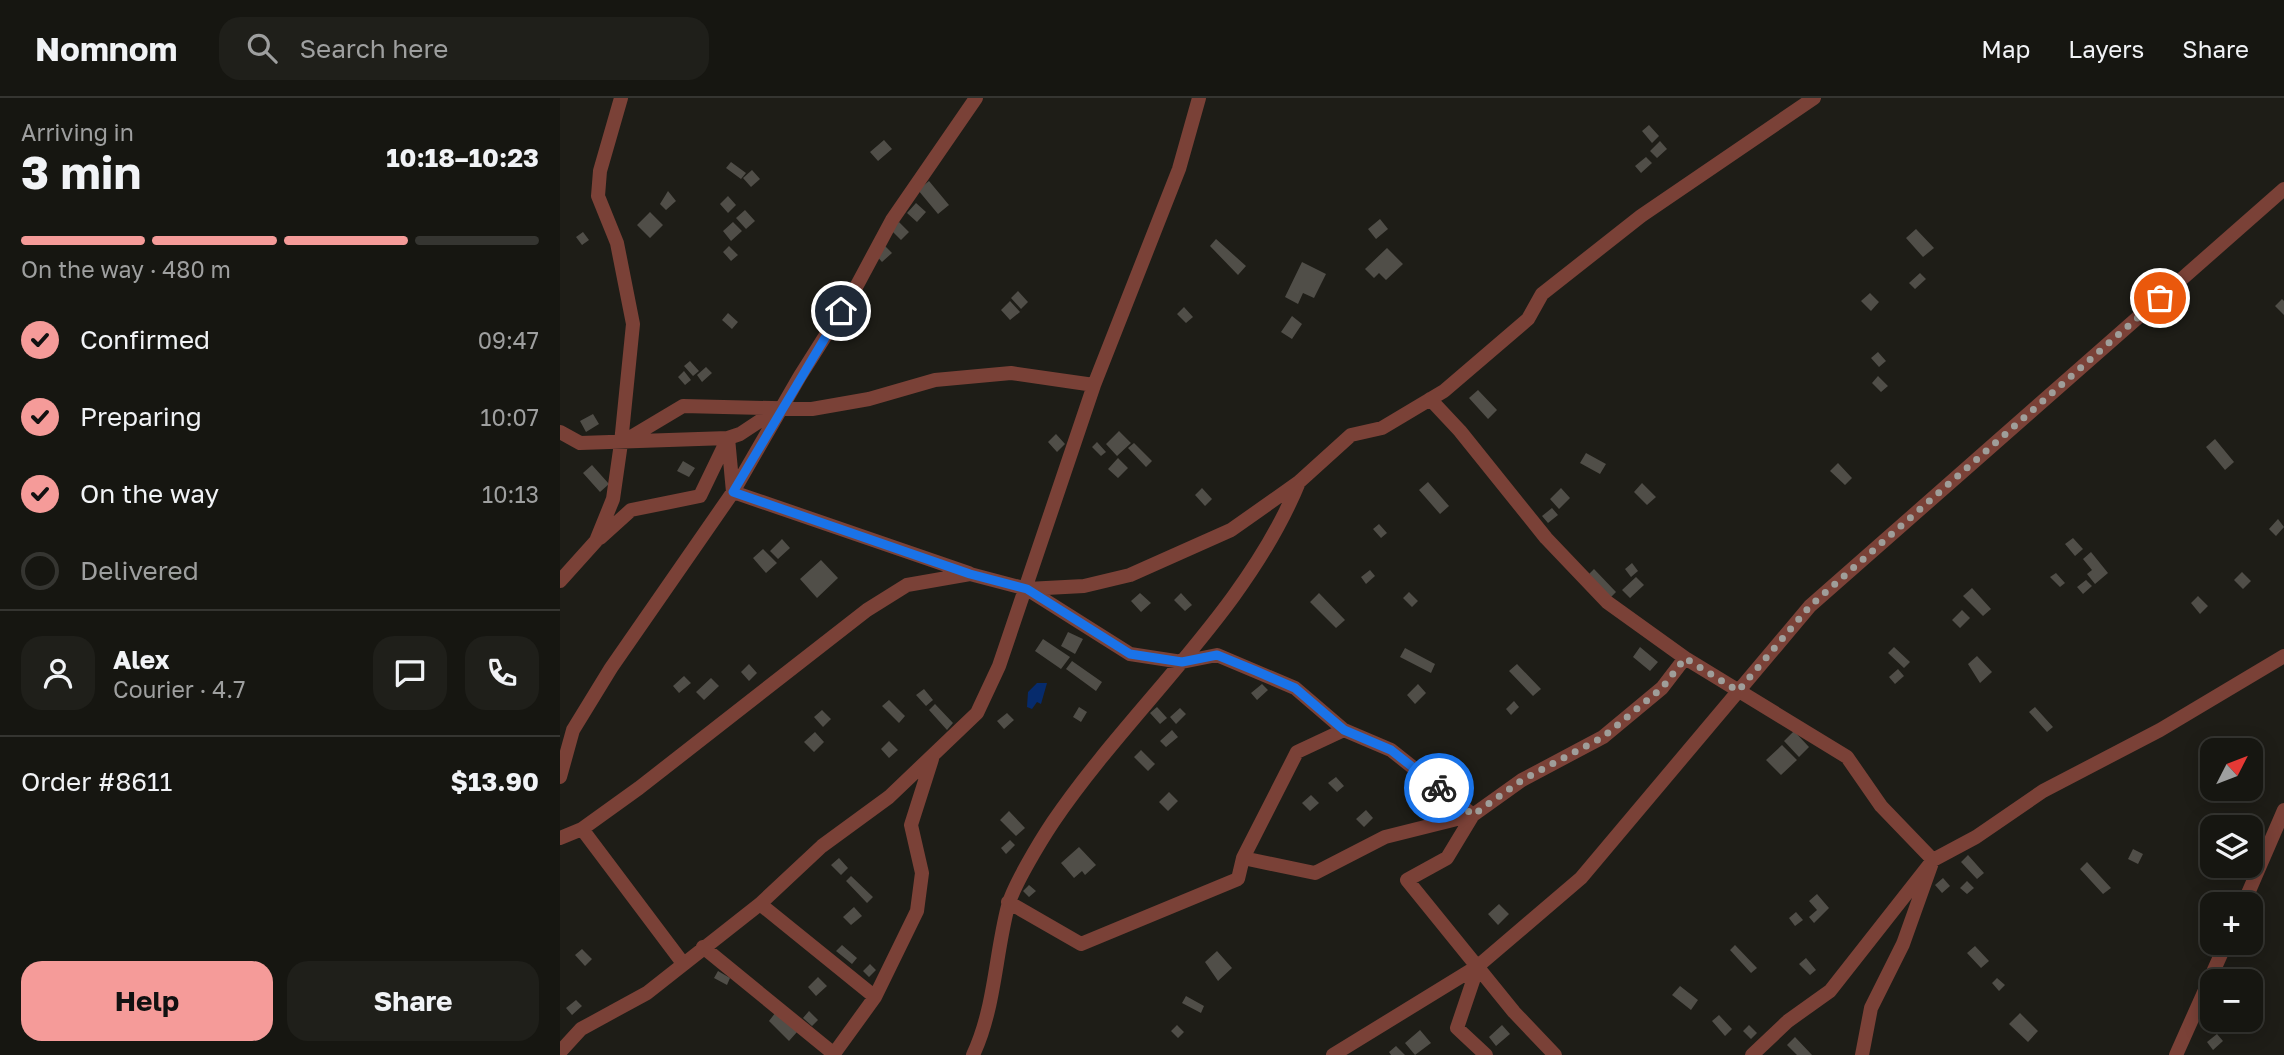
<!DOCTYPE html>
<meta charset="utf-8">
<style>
body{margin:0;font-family:"Golos Text",sans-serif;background:#1f1f1a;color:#f1f3f6;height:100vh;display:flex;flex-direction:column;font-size:26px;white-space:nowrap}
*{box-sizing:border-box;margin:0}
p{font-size:23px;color:#9e9f9f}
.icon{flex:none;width:38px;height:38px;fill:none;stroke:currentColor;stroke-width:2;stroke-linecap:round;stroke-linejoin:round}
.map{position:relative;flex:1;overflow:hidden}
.sheet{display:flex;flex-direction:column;background:#161611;width:560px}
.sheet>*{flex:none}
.needle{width:46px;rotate:48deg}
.fabs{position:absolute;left:1640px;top:640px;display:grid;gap:14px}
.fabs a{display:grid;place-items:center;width:63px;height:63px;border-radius:14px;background:#161611;box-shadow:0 4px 18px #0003,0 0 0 2px #353531;font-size:35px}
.pin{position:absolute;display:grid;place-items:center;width:60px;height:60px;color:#fff;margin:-30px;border:4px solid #fff;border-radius:50%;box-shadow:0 2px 7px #0007}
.courier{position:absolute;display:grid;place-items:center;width:70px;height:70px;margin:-35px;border:5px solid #1a73e8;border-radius:50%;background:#fff;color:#222;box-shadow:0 2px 9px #0007}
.head em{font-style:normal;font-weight:700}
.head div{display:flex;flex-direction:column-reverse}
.head{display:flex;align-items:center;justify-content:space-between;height:119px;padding:0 21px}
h1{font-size:46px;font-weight:700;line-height:52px}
.bar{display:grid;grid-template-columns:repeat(4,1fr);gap:10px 7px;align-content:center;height:84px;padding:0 21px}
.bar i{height:9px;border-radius:5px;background:#353531}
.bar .current{background:#f59b99}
.bar p{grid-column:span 4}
.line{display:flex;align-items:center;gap:18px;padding:0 21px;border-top:2px solid #353531}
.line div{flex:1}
.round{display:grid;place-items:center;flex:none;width:74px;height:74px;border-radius:21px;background:#1f1f1a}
ol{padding:0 21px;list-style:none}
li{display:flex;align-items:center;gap:21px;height:77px}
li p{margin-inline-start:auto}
li .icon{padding:7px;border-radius:50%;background:#f59b99;color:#111;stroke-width:4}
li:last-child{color:#9e9f9f}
li i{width:38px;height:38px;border:4px solid #353531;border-radius:50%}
.primary-button{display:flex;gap:14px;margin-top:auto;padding:14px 21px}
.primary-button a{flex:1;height:80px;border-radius:21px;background:#f59b99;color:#111;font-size:28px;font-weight:700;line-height:80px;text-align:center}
.primary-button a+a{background:#1f1f1a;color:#f1f3f6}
header{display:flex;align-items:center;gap:42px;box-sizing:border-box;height:98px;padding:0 35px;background:#161611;border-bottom:2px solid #353531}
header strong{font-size:33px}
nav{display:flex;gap:38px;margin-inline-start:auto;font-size:24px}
.search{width:490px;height:63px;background:#1f1f1a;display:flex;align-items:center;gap:18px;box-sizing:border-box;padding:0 24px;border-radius:21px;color:#9e9f9f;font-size:26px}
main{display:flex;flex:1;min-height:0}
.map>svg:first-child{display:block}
.water{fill:#062b6c}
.building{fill:#504e48}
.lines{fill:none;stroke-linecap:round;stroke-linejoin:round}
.street{stroke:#7a4137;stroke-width:14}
.done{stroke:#9f9e9a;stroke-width:7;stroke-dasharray:0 12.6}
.route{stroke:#1a73e8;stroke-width:9}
</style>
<header>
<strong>Nomnom</strong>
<div class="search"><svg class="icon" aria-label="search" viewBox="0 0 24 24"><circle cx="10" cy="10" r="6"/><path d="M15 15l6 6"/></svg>Search here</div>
<nav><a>Map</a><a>Layers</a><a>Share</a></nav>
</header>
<main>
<section class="sheet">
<div class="head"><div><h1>3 min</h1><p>Arriving in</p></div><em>10:18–10:23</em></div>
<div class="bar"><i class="current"></i><i class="current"></i><i class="current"></i><i></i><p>On the way · 480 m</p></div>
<ol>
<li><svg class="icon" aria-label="check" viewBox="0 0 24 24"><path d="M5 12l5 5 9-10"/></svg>Confirmed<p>09:47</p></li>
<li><svg class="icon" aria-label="check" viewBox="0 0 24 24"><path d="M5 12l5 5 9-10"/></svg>Preparing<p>10:07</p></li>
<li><svg class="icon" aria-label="check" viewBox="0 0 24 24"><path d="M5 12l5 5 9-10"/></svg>On the way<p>10:13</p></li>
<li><i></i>Delivered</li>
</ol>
<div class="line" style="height:126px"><a class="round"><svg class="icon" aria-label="person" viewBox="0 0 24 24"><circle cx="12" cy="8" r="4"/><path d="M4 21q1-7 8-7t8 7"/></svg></a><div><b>Alex</b><p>Courier · 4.7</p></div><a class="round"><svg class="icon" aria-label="chat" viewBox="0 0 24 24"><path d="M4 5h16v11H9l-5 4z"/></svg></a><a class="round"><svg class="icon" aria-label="phone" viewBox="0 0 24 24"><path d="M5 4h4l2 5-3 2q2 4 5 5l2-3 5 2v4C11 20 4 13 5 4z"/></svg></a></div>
<div class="line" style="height:91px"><div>Order #8611</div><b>$13.90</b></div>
<div class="primary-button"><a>Help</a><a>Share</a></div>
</section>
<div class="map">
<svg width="1724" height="957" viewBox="0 0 1724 957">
<rect width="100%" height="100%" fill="#1e1d17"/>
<path class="water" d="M477,585h10l-6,21 -4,-2 -5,7 -5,-2 1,-15z"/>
<path class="building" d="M1089,27l10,11 -7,7 -10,-12z
M324,42l8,9 -14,12 -8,-9z
M1100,43l7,8 -10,9 -7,-7z
M1086,59l6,6 -11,10 -6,-7z
M171,64l15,11 -5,6 -15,-11z
M192,72l8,9 -9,8 -8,-9z
M369,83l20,24 -11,9 -20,-24z
M108,93l8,10 -10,9 -6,-6z
M168,98l8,9 -8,8 -8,-9z
M356,105l10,9 -9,10 -10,-9z
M185,112l10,11 -9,8 -10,-11z
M90,114l13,13 -13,13 -13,-13z
M820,121l8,10 -12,10 -8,-10z
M173,124l9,9 -11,10 -8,-10z
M339,124l10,10 -8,8 -10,-10z
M1356,131l18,19 -11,9 -17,-19z
M23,134l6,8 -7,5 -6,-8z
M656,141l30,27 -8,9 -28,-29z
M324,147l8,8 -10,9 -8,-9z
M169,148l9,9 -7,6 -8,-9z
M827,150l16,16 -17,16 -7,-7 -5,5 -9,-9z
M742,164l24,12 -12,24 -11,-5 -5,11 -13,-7z
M1360,175l6,6 -11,10 -6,-6z
M458,193l10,11 -7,7 -10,-11z
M1310,195l9,9 -8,9 -10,-10z
M1722,201l2,2v14l-9,-9z
M450,203l10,11 -10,8 -9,-10z
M624,209l9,10 -7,6 -9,-9z
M168,215l10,9 -6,7 -10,-9z
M732,218l10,8 -10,15 -11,-7z
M1318,254l8,9 -7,6 -8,-9z
M130,263l9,10 -6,5 -9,-10z
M146,269l6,6 -10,9 -5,-7z
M124,273l7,9 -6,5 -7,-8z
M1318,278l10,10 -7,6 -9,-9z
M918,292l19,20 -9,9 -19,-21z
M33,316l6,10 -13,8 -6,-11z
M559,333l12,12 -14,13 -11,-12z
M496,336l9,10 -8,8 -9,-10z
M1655,341l19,23 -9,8 -19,-23z
M537,344l9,10 -5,4 -9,-9z
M574,345l18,18 -6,6 -18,-19z
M1026,355l20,11 -6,10 -20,-11z
M558,360l10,10 -10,10 -10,-9z
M123,363l12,7 -6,9 -12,-6z
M1278,365l14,15 -7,7 -15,-14z
M32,367l17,19 -9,8 -17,-19z
M868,384l21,24 -9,8 -21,-24z
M1082,385l14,14 -9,8 -13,-13z
M642,390l10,11 -7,7 -10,-11z
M1001,390l9,10 -11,11 -9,-10z
M992,410l6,7 -10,8 -6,-7z
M1718,421l6,8 -8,9 -7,-7z
M819,426l8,9 -6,5 -8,-9z
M1513,440l10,11 -8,7 -10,-12z
M222,441l8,9 -12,11 -8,-8z
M203,451l14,14 -11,10 -13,-15z
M1531,454l17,21 -13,11 -8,-10 5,-4 -9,-11z
M261,462l17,18 -21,20 -17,-19z
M1072,465l6,8 -7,6 -6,-8z
M1034,471l22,23 -9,9 -22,-23z
M810,472l5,6 -9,8 -5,-7z
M1682,474l9,9 -8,8 -9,-9z
M1496,475l9,10 -5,4 -10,-10z
M1076,479l8,8 -14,13 -8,-8z
M1526,482l6,6 -9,8 -6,-7z
M1412,490l19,21 -8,7 -20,-20z
M849,494l9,9 -6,6 -9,-9z
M580,495l11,10 -10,9 -10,-11z
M621,495l11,12 -7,6 -11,-11z
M759,495l26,27 -9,8 -26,-26z
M1638,498l10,10 -8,8 -9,-11z
M1402,512l8,8 -10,10 -8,-8z
M508,534l15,7 -8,15 -14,-8z
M483,541l27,18 -9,12 -26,-18z
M1080,549l18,15 -8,9 -17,-14z
M1334,549l16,15 -6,6 -16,-15z
M845,550l30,16 -4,9 -31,-16z
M1417,558l15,16 -12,11 -12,-19z
M512,563l30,21 -6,9 -30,-22z
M189,566l8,9 -8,8 -8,-9z
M957,566l24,25 -8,7 -24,-25z
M1338,571l6,7 -9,8 -6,-7z
M124,578l7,7 -12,10 -6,-7z
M151,580l8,8 -15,14 -8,-8z
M702,586l6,6 -11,10 -6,-7z
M858,586l8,9 -11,11 -8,-9z
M364,591l9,11 -7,6 -10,-11z
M329,602l16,16 -6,7 -17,-17z
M954,603l5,6 -8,8 -5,-6z
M375,606l18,19 -6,7 -18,-20z
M519,609l8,5 -6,10 -8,-5z
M597,609l10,11 -7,6 -10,-11z
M1475,609l18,20 -6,5 -18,-20z
M620,610l6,6 -10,10 -6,-7z
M262,612l9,9 -8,8 -9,-10z
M447,615l7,7 -10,9 -7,-8z
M612,632l6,7 -12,10 -6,-6z
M1234,633l15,16 -10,10 -15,-16z
M255,634l9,10 -10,10 -10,-10z
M329,643l9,9 -9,8 -8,-9z
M1222,647l15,15 -16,15 -15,-15z
M581,652l14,14 -7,7 -14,-14z
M776,679l8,9 -7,6 -9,-9z
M609,694l9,9 -10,10 -9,-9z
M751,697l8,8 -9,8 -8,-8z
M806,712l7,8 -9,9 -8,-8z
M449,713l16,17 -9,8 -16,-16z
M450,742l5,5 -9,9 -5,-6z
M519,749l17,18 -11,10 -3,-4 -8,7 -13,-15z
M1573,751l10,5 -5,10 -10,-5z
M1408,757l16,18 -7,6 -16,-17z
M279,760l9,10 -7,7 -10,-10z
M1527,764l24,26 -8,6 -23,-25z
M291,778l22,21 -6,6 -21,-22z
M1383,780l7,8 -8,7 -7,-8z
M1407,783l7,7 -7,6 -7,-6z
M469,787l7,6 -7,6 -6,-6z
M1257,796l12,14 -15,15 -5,-6 8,-7 -8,-9z
M939,806l10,10 -11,11 -10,-11z
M294,809l8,9 -11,9 -8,-8z
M1236,814l7,8 -8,6 -6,-8z
M282,847l15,13 -5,6 -16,-13z
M1175,847l22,23 -6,5 -21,-23z
M1415,848l14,15 -8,7 -14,-15z
M22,851l10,10 -7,7 -10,-11z
M657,853l15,17 -14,13 -13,-19z
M1246,860l10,12 -6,5 -11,-11z
M310,866l6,6 -7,7 -6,-6z
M158,873l12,7 -3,7 -13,-7z
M258,879l9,9 -11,10 -8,-9z
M1437,880l8,7 -6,6 -7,-8z
M1120,888l18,14 -7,10 -19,-15z
M626,898l18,10 -3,7 -19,-10z
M16,902l6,6 -10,9 -6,-7z
M249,913l9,9 -6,6 -9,-8z
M216,914l21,20 -8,9 -20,-20z
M1460,915l18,18 -10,11 -19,-18z
M1159,917l13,14 -7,7 -13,-15z
M617,927l7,7 -6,6 -7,-7z
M942,927l8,9 -14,12 -7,-9z
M1189,927l8,8 -6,6 -8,-8z
M860,932l11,13 -16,12 -10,-12z
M1657,936l6,7 -10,9 -6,-8z
M1235,939l17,18h-15l-10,-10z
M836,948l9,9h-14l-2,-3z"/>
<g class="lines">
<path class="street" d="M870,301l30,32 86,107 61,64 78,56 162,99 34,49 52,54 -103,131 -42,30 -36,34
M0,334l20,11 148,-5 5,54 236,81
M61,345l62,-37 129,3 57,-10 66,-19 76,-7 83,12
M40,440l31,-28 69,-14 28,-58 12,-4 41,-27
M0,483l36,-40 17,-42 8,-56 12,-119 -16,-81 -19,-47 2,-25 21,-73
M467,491l103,65 52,8 35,-7 78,33 49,42 47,20 82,65
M0,679l13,-47 38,-62 122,-176 67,-116 55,-87 37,-69 84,-122
M913,717l-26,43 -40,22 107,132 41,43
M22,731l100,133
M0,740l22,-9 57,-41 228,-178 40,-25 63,-11 57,15 57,-3 46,-11 101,-45 68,-48 52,-47 31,-7 62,-37 84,-72 14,-25 99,-78 173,-118
M683,760l54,-106 47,-22
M448,804l73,42 157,-65 5,-21 72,15 70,-36 88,-22 49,-35 81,-43 59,-49 23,-30
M200,806l115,93
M1683,807l41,-95
M143,849l131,107
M918,868l-21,62 29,27
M0,954l21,-23 66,-36 113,-89 62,-58 67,-49 88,-84 22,-47 95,-281 85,-216 20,-71
M273,957l42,-58 42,-86 5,-38 -11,-48 21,-66
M413,957c22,-47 22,-99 35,-149 5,-20 33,-66 45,-84 78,-115 193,-210 246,-340
M773,957l145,-89 103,-88 229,-272 474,-417
M1302,957l9,-47 32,-64 30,-84 43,-23 67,-46 117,-61 124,-74
M1616,957l50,-112"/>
</g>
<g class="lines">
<path class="done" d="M879,690l34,27 49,-35 81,-43 59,-49 23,-30 53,33 72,-85 350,-308"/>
<path class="route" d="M281,213l-108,181 237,82 57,15 103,65 52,8 35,-7 39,16 39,17 49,42 47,20 48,38"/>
</g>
</svg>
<div class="fabs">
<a><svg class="needle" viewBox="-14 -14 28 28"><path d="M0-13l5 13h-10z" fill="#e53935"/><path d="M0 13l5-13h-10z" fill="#9e9f9f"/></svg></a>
<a><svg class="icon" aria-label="layers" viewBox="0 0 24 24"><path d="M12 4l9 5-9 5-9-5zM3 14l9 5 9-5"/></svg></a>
<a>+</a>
<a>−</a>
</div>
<div class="pin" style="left:1600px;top:200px;background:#ea580c"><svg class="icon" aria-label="bag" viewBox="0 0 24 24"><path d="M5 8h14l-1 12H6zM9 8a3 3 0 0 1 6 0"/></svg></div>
<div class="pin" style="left:281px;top:213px;background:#1f2937"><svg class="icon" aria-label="home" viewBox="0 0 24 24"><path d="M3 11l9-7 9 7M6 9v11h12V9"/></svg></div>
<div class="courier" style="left:879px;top:690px"><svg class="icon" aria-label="bike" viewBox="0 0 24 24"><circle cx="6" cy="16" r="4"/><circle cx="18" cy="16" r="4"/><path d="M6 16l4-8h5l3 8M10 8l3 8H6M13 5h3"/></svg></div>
</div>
</main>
